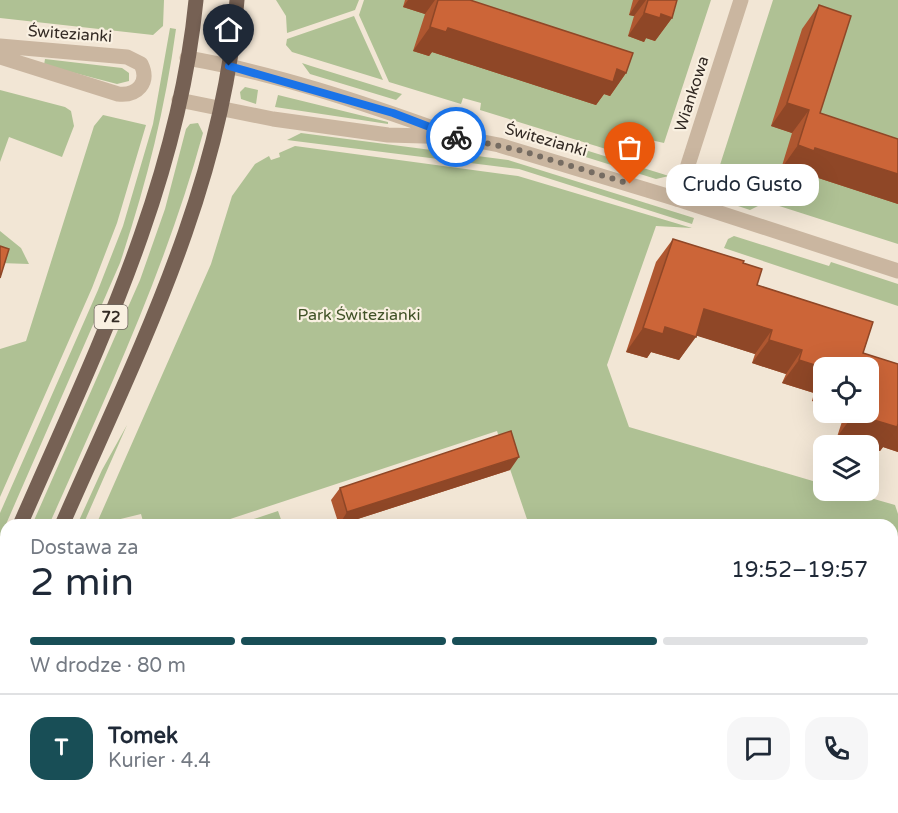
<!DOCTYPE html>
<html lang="pl">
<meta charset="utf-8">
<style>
body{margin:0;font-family:"Varela Round",sans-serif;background:#f6f6f7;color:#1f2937;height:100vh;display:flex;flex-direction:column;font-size:22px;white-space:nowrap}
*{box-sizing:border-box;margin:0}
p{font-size:20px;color:#747a83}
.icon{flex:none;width:33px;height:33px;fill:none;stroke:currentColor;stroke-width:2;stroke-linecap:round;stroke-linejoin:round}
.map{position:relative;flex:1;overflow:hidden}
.sheet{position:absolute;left:0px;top:519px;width:898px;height:294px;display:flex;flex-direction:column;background:#fff;border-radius:18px 18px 0 0;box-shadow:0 6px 24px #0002}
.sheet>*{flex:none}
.controls{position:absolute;left:813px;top:357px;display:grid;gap:12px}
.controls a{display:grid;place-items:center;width:66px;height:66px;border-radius:12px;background:#fff;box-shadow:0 6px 24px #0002;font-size:30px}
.pin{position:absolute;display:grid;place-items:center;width:51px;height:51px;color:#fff;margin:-62px -26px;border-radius:50% 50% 50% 0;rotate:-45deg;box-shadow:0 0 6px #0007}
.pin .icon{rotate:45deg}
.courier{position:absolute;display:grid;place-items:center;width:60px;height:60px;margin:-30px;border:4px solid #1a73e8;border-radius:50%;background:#fff;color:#222;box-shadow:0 2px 8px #0007}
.bubble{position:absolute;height:42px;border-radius:18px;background:#fff;box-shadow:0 6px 24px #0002;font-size:20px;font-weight:600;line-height:42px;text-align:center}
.headline em{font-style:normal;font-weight:600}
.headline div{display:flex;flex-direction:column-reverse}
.headline{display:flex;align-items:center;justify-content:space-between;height:102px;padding:0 30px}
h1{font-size:39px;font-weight:600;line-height:45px}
.bar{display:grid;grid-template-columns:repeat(4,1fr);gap:9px 6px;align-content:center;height:72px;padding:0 30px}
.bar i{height:8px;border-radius:4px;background:#e0e1e3}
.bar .current{background:#184e56}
.bar p{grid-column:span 4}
.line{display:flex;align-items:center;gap:15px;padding:0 30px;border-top:2px solid #e0e1e3}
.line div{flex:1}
.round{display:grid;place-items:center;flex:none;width:63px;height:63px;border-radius:18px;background:#f6f6f7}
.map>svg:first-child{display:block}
.green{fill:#afc194}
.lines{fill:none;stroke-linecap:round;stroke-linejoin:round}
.minor{stroke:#cab6a0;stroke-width:15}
.tertiary{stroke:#cab6a0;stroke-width:15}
.primary{stroke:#766154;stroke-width:15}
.wall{fill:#af5730}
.shaded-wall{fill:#8f4727}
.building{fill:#cc6538;stroke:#8f4727;stroke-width:1.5}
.done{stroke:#766c62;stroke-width:6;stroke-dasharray:0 10.8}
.route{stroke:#1a73e8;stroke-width:8}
.labels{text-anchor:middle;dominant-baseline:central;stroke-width:4.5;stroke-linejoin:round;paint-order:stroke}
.shield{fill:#f9f0e1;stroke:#6e655d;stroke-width:1.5}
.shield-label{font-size:15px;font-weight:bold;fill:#332a24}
.street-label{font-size:16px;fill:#332a24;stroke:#f9f0e1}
.park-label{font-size:16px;fill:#405227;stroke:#f9f0e1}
</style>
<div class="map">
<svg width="898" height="813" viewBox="0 0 898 813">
<rect width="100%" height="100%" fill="#f2e6d5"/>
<path class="green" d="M0,0h164l-1,26 -10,9 -153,-17z
M276,0h83l-4,10 -68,23 -1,-17z
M364,0h347l-47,143 -22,-5 -7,20 -155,-48 1,-7 -18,-5 -2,6 -72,-22 -30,-67z
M773,0h125v244l-172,-55 -7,-8v-13z
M354,16l29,64 -91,-28 -6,-7 1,-6z
M170,28l6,1c-11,81 -30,156 -56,234l-120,275v-25l98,-223 25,-64 30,-102z
M45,59l77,9 7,5v8l-12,3 -73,-19z
M302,63l9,3 91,28 -6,6 -86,-26z
M245,87l13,3 -2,14 -15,-5 -1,-7z
M0,90l65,17 6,4 3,15 -12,31 -53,-20 -9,25z
M278,95l110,27v2l-113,-17z
M103,115l43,10 -29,98 -25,65 -92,209v-148l26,-8 68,-215z
M198,123l5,10c-37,136 -97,263 -154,392h-17l108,-245 25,-71 21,-80 4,-5z
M301,133l207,27 186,58 -2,6 -173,-55 -232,-29z
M553,140l116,36 -13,3 -96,-30z
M295,146l223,30 174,52 -36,-2 -49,139 22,62 194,57 1,6 22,1 49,14 3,9v135l-5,2 -1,-126h-363l-32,-94 -285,94h-68l-3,-11 -45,11 115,-261 21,-68 23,-32 14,-8 2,4 9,-3 -1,-4z
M714,193h4l40,13 -8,4 -39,-13z
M0,231l21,17 8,16 -29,-1z
M734,236l95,30 2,-4 67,22v22l-174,-58 4,-9z
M127,425l-44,100h-6l25,-55z
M278,511l5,14h-47z"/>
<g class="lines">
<path class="minor" d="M0,46l127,11 14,7c9,19 -4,32 -23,30l-118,-37
M677,199l64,-199
M892,677l6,-2
M606,813l7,-6"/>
<path class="tertiary" d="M187,58c87,15 174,44 257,74
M179,100l94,19 115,16 70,2 41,8 178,54 221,72"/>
<path class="primary" d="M20,525c74,-170 158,-338 176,-525
M62,525c74,-169 161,-338 175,-525
M0,571l6,-14
M0,666l6,-13"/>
</g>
<path class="wall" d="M405,0h65l156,73 -16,23 -6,-2 -8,11 -164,-53 -3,4 -16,-5 12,-37 -22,-7z
M633,0h44l-5,18 -17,23 -9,-3 -2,4 -16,-6 6,-20 -5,-1z
M819,5l1,108 78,26v65l-98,-32 -2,3 -17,-6 11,-36 -21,-7 31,-97z
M673,239l71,22 -1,2 19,6 -5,16 116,37 -10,31 35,11v88l-15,-5 -3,4 -12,-4v-1h-5l-26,-9 8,-25h23v-44h-44v36l-12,-3 2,-8 -32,-10 4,-9 -34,-11 3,-9 -59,-19 -17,25 -28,-8 -4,6 -21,-6 30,-90z
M510,470l-171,55 -8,-25 9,-12z
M898,749v53l-5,1 -1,-52z
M11,807h49l2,6h-50z"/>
<path class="shaded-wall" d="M408,0h27l-10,14 -22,-7z
M639,0h7l-12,16 -5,-1z
M644,13l17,1 11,4 -17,23 -9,-3 -2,4 -16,-6z
M430,27l18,1 169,41 9,4 -16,23 -6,-2 -8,11 -164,-53 -3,4 -16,-5z
M787,103l22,7 -17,23 -21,-7z
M798,145l17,3 83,26v30l-98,-32 -2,3 -17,-6z
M704,309l68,21 -17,24 -67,-21z
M665,327l31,10 -17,23 -28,-8 -4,6 -21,-6 17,-24z
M769,340l33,10 -16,24 -34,-11z
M799,360l25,8v13l-10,12 -32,-10z
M824,385v19l-12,-3z
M854,414l44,9v29l-15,-5 -3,4 -12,-4v-1h-5l-26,-9z
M519,457l-9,13 -171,55 8,-13z
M898,797v5l-5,1z"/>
<path class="building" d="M438,0h32l163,53 -7,20 -9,-4 -4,13 -165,-54 -2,4 -16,-5z
M648,0h29l-5,18 -11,-4 -1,4 -16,-5z
M819,5l32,11 -31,97 78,26v35l-83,-26 -1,3 -16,-6 11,-35 -22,-7z
M673,239l71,22 -1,2 19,6 -5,16 116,37 -10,31 35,11v60l-1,3 -43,-13v-2h14v-44h-44l-25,-8 3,-10 -33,-10 3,-10 -68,-21 -8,28 -31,-10 -2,7 -20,-6z
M0,246l9,3 -9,29z
M511,431l8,26 -172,55 -7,-24z
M898,749v41l-6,-17v-22z
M26,807h34l2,6h-35z
M186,807h22l2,6h-31l-1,-3z"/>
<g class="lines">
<path class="done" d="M456,137l63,13 111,34"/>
<path class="route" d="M229,66l164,47 63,24"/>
</g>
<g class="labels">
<rect class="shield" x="94.5" y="305" width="33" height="24" rx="4.5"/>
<g class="shield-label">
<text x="111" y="317">72</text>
</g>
<g class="street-label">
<text transform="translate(70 34) rotate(4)">Świtezianki</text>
<text transform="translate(692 94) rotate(-72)">Wiankowa</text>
<text transform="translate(546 140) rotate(16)">Świtezianki</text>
</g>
<g class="park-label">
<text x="359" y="315">Park Świtezianki</text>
</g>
</g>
</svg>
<div class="controls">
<a><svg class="icon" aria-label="locate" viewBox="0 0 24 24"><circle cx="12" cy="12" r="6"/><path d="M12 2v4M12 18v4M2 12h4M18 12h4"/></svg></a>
<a><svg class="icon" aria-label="layers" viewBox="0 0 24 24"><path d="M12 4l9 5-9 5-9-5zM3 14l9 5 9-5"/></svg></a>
</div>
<div class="pin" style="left:630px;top:184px;background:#ea580c"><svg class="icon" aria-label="bag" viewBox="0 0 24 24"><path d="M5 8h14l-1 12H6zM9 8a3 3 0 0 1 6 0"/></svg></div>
<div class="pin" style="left:229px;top:66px;background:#1f2937"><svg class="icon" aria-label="home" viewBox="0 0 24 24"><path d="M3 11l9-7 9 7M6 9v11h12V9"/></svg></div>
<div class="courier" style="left:456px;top:137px"><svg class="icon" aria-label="bike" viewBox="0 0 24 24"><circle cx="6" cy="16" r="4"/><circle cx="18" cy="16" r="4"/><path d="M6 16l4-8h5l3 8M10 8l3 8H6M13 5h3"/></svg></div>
<div class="bubble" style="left:666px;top:164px;width:153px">Crudo Gusto</div>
<section class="sheet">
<div class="headline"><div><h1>2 min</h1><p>Dostawa za</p></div><em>19:52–19:57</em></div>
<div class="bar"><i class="current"></i><i class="current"></i><i class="current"></i><i></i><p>W drodze · 80 m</p></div>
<div class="line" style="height:108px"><b class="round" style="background:#184e56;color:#fff">T</b><div><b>Tomek</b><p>Kurier · 4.4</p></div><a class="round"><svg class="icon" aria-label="chat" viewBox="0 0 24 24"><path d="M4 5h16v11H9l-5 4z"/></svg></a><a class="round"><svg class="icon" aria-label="phone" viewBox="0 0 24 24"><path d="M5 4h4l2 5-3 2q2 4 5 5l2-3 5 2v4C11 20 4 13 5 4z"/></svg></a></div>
</section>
</div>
